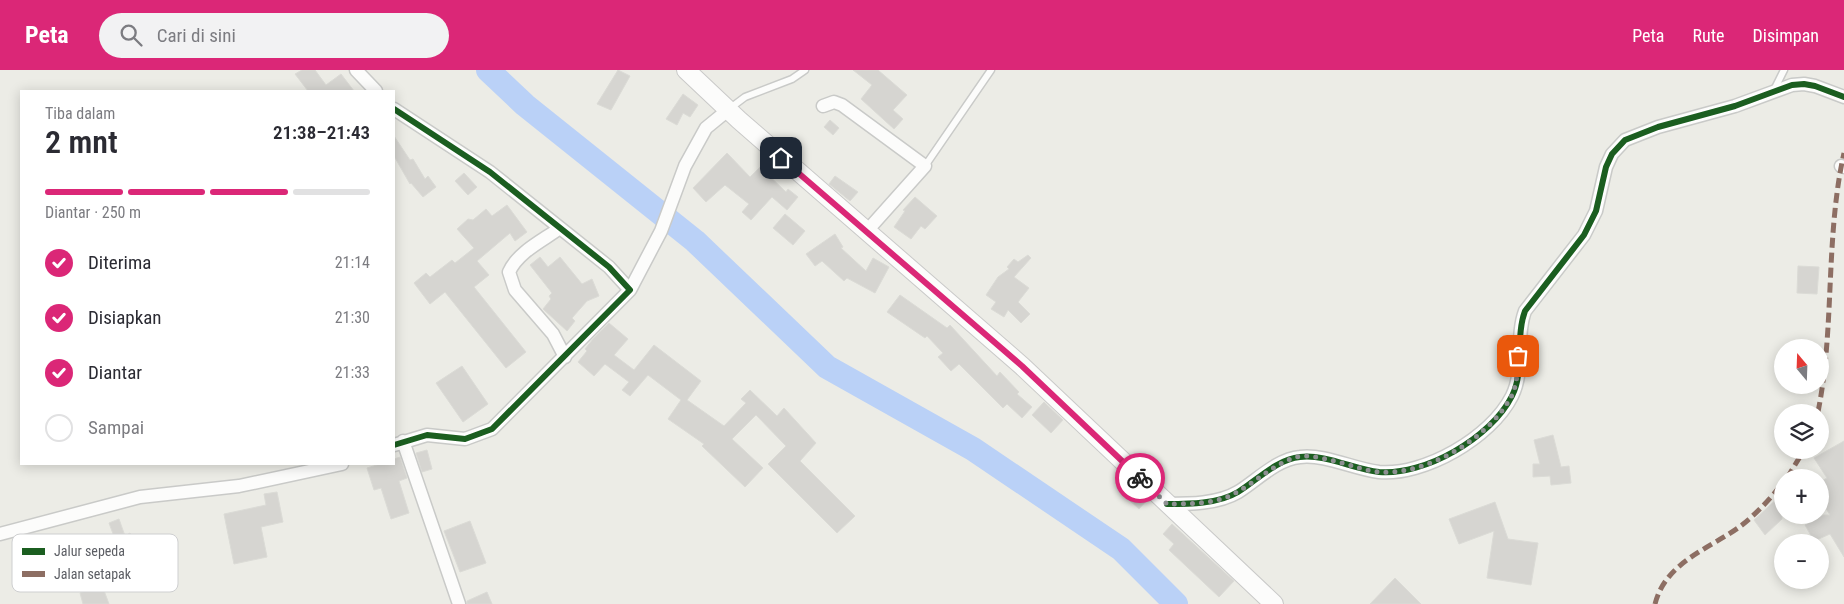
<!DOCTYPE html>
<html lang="id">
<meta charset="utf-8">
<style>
body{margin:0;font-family:"Roboto Condensed",sans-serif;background:#f2f2f3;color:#2b2b33;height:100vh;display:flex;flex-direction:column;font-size:19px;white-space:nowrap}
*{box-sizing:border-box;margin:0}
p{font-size:16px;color:#7c7c81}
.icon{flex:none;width:28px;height:28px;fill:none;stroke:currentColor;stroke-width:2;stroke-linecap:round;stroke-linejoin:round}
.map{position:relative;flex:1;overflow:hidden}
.panel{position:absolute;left:20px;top:20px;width:375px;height:375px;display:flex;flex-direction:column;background:#fff;border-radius:0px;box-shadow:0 2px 12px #0003}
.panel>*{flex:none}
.needle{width:32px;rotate:341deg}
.fabs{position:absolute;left:1774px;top:269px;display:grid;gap:10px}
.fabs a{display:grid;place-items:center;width:55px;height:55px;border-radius:50%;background:#fff;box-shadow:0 2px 12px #0003;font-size:25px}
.pin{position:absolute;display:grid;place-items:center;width:42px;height:42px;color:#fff;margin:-21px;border-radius:10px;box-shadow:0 2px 8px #0006}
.courier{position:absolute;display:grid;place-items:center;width:50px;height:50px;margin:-25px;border:4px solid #db2777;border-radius:50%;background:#fff;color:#222;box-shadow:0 1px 6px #0007}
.headline em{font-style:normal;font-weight:600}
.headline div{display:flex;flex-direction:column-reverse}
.headline{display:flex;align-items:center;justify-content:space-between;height:85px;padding:0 25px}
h1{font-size:32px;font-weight:600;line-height:38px}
.bar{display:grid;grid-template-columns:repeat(4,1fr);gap:8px 5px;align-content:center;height:60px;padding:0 25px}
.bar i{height:6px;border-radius:4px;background:#e1e1e2}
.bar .active{background:#db2777}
.bar p{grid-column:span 4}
ol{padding:0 25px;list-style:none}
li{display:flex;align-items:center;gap:15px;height:55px}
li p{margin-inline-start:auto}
li .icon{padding:5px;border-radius:50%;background:#db2777;color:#fff;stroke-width:4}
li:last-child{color:#7c7c81}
li i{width:28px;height:28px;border:2px solid #e1e1e2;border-radius:50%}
header{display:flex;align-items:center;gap:30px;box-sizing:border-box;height:70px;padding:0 25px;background:#db2777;color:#fff}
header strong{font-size:24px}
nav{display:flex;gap:28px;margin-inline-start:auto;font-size:18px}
.search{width:350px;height:45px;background:#f2f2f3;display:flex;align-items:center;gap:12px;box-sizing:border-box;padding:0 18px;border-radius:28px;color:#7c7c81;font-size:19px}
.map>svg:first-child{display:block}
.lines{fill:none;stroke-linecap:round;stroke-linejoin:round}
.river{stroke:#bad1f7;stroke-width:24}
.building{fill:#d6d5d1;stroke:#dbdbd6}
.lane-casing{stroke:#c9cac8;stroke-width:9}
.street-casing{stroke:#c9cac8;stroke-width:15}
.secondary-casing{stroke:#c9c9c8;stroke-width:20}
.lane{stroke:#fcfcfb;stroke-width:6}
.street{stroke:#fcfcfb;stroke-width:12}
.secondary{stroke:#fcfcfb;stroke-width:18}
.quiet{stroke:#8d6e63;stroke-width:5;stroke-dasharray:10 5;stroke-linecap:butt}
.cycleway-casing{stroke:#fff;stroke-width:9}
.cycleway{stroke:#1b5e20;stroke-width:6}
.done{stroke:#8e9092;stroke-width:5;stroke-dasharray:0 9}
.route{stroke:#db2777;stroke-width:6}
.key{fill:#fff;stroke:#cecfd0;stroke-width:1}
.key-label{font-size:14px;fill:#5c5e64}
</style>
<header>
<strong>Peta</strong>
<div class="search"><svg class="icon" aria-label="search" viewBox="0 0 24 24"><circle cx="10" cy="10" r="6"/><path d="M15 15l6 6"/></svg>Cari di sini</div>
<nav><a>Peta</a><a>Rute</a><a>Disimpan</a></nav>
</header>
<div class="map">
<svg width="1844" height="534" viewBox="0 0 1844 534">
<rect width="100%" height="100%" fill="#ecece6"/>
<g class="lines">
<path class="river" d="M488,0l37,35 170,136 132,126 146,82 148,100 55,55"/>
</g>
<path class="building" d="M302,0h13l11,15 15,-11 13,17h-46l-13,-17z
M618,0l12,6 -19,34 -14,-6z
M853,0h25l29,25 -14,15 10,9 -9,10 -33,-30 11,-14z
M683,24l15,11 -8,12 -7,-4 -6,12 -11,-6z
M830,50l9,8 -6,7 -9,-8z
M394,66l16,24 3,-1 12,20 3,-3 8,11 -13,10 -12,-14 -1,1 -16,-28z
M727,83l23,24 10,-10 26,25 2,-3 10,8 -11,13 -15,-13 -21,23 -9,-8 7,-8 -24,-19 -19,17 -13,-14z
M464,103l13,14 -9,8 -13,-14z
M835,106l23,16 -8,9 -21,-17z
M915,127l22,19 -12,13 -4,-3 -10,13 -17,-12 11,-16 -2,-1z
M507,135l20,27 -12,9 -5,-8 -33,28 12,14 -15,12 52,65 -20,16 -61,-76 -15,12 -16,-21 12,-10 4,4 22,-17 3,3 19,-15 -17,-19 11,-10 5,1 13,-11 6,7z
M785,144l20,17 -12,14 -20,-17z
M835,164l8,13 -2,1 25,23 7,-13 16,9 -14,26 -28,-15 -3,3 -22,-20 -7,5 -9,-12z
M1028,185l3,3 -17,19 15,11 -11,14 12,12 -9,9 -13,-13 -4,7 -13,-8 5,-7 -10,-7 12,-18 11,-8 -2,-2 7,-8 4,3z
M540,187l8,10 12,-10 22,27 10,-5 7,17 -12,5 -15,17 3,3 -8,10 -24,-22 8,-10 -2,-3 3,-3 -22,-28z
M1798,196l21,1 -2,27 -20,-1z
M900,225l47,33 3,-3 47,51 3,-4 19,20 -2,2 15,13 -10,11 -15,-14 -4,4 -44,-44 -8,7 -13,-14 5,-4 -16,-17 -2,2 -38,-26z
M609,253l19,16 -14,16 20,15 20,-25 47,36 -14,19 37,26 22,-23 -5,-4 9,-9 27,26 7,-8 32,35 -16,18 55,55 -18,17 -69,-69 18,-18 -30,-31 -24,24 31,29 -18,19 -43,-41 2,-2 -36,-25 13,-19 -33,-25 -18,21 -8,-6 7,-8 -24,-18 -11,12 -16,-14 9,-11 -2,-2 8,-10z
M462,296l26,38 -25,18 -27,-39z
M1044,332l19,18 -12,13 -19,-18z
M1553,365l8,32 8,-1 2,17 -20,2 -1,-9 -17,1v-13h7l-6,-24z
M1844,371v116l-14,-23 -16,7 -9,-16 18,-10h7l-10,-16v-17l7,-4 -13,-20z
M427,380l5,19 -10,3 -6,-19z
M400,387l7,21 -8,3 10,32 -18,6 -10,-31 -7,2 -7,-22 13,-4h14v-5z
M1136,419l11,11 -8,9 -12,-11z
M277,422l6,30 -22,5 6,30 -33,7 -10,-50 42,-9 -2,-11z
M1782,424v25l-17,16 -11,-15z
M1495,432l13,37 30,4 -7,42 -44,-7 7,-47 -35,13 -10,-25z
M119,449l6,17 5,-3 5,11 -16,6 -10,-27z
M470,451l16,42 -26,9 -16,-41z
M1172,454l62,57 -15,16 -50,-47 5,-6 -11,-10z
M1395,508l26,26h-51z
M102,515l7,19h-26l-3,-11z
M487,522l5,12h-25v-3z"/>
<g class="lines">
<g class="lane-casing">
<path id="lane" d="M1774,20l10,-20
M729,39l16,-12 47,-18 13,-9
M925,96l66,-96"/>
</g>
<g class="street-casing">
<path id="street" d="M356,0l20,21
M823,36l11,-4 8,3 83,61 -59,66
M394,39l96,63 119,95 21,23 -138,139 -27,10 -38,-4 -33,10
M1841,96l3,1
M560,158c-18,13 -42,24 -51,44l6,18 38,44 12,23
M630,220l31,-59 24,-65 21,-38 22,-18
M403,371l56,163
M1167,434c22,0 51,0 71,-12 18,-11 39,-33 62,-35 26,-3 53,12 79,15 45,4 112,-34 133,-76 13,-26 3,-58 13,-85l59,-76 12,-24 10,-44 6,-13 13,-14 33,-13 77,-21 57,-21 12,-1 11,2 29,11
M0,464l140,-37 99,-11 103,-22"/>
</g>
<g class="secondary-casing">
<path id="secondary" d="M686,0l53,50 283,246 252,238"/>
</g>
<use href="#lane" class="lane"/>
<use href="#street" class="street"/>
<use href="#secondary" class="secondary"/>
<path class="quiet" d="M1818,342c17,-85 7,-174 26,-259
M1787,408l17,-28
M1655,534c11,-43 55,-55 87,-79 15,-12 28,-26 40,-41"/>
<g class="cycleway-casing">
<path id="cycleway" d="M394,39l96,63 119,95 21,23 -138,139 -27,10 -38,-4 -33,10
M1167,434c22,0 51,0 71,-12 18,-11 39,-33 62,-35 26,-3 53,12 79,15 45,4 112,-34 133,-76 13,-26 3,-58 13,-85l59,-76 12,-24 10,-44 6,-13 13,-14 33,-13 77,-21 57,-21 12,-1 11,2 29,11"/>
</g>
<use href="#cycleway" class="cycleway"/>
</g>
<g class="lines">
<path class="done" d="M1140,408l27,26c22,0 51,0 70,-12 20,-11 37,-28 59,-35 21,-5 59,12 82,15 48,4 110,-33 133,-75 6,-11 7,-28 7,-41"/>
<path class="route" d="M781,88l241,208 118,112"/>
</g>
<rect x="12" y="464" width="166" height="58" rx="8" class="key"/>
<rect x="22" y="478" width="23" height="7" fill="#1b5e20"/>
<rect x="22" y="501" width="23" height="6" fill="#8d6e63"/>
<g class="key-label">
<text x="54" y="486">Jalur sepeda</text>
<text x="54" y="509">Jalan setapak</text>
</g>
</svg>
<div class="fabs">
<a><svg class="needle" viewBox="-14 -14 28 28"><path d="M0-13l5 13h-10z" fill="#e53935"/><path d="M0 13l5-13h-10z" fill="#7c7c81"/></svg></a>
<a><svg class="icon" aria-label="layers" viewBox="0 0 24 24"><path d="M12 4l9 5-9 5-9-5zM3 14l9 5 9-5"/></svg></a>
<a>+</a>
<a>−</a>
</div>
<div class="pin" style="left:1518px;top:286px;background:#ea580c"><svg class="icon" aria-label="bag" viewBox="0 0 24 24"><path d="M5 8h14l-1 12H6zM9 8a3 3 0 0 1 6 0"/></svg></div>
<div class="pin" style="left:781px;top:88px;background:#1f2937"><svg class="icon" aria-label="home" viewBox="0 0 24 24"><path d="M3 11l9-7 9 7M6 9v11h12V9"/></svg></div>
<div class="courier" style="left:1140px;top:408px"><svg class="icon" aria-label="bike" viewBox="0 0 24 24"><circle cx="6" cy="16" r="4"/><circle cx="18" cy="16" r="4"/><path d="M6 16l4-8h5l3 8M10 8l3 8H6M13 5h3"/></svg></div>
<section class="panel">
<div class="headline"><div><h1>2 mnt</h1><p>Tiba dalam</p></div><em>21:38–21:43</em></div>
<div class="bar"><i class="active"></i><i class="active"></i><i class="active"></i><i></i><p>Diantar · 250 m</p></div>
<ol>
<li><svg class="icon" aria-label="check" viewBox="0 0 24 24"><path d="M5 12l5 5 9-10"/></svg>Diterima<p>21:14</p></li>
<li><svg class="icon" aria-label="check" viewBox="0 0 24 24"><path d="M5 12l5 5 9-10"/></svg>Disiapkan<p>21:30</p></li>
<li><svg class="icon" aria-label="check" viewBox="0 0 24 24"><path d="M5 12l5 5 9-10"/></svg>Diantar<p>21:33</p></li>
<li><i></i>Sampai</li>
</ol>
</section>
</div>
